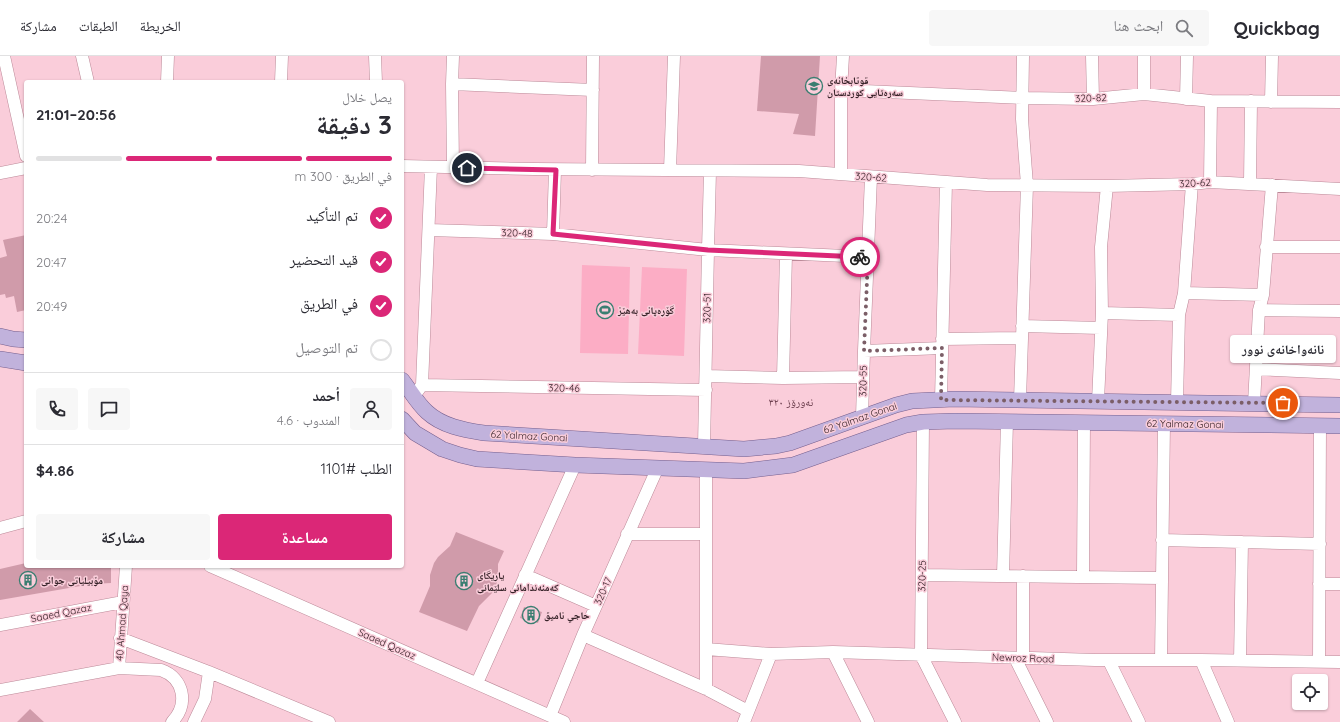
<!DOCTYPE html>
<html lang="ar">
<meta charset="utf-8">
<style>
body{margin:0;font-family:Quicksand,"Noto Naskh Arabic",sans-serif;background:#f7f7f7;color:#2b2b33;direction:rtl;height:100vh;display:flex;flex-direction:column;font-size:15px;white-space:nowrap}
*{box-sizing:border-box;margin:0}
p{font-size:13px;color:#7c7c81}
.icon{flex:none;width:22px;height:22px;fill:none;stroke:currentColor;stroke-width:2;stroke-linecap:round;stroke-linejoin:round}
.map{position:relative;flex:1;overflow:hidden;direction:ltr}
.sheet{position:absolute;left:24px;top:24px;width:380px;height:488px;display:flex;flex-direction:column;background:#fff;border-radius:4px;box-shadow:0 1px 3px #0004;direction:rtl}
.sheet>*{flex:none}
.controls{position:absolute;left:1292px;top:618px;display:grid;gap:8px}
.controls a{display:grid;place-items:center;width:36px;height:36px;border-radius:4px;background:#fff;box-shadow:0 1px 3px #0004;font-size:20px}
.pin{position:absolute;display:grid;place-items:center;width:34px;height:34px;color:#fff;margin:-17px;border:2px solid #fff;border-radius:50%;box-shadow:0 1px 4px #0007}
.courier{position:absolute;display:grid;place-items:center;width:40px;height:40px;margin:-20px;border:3px solid #db2777;border-radius:50%;background:#fff;color:#222;box-shadow:0 1px 5px #0007}
.bubble{position:absolute;height:28px;border-radius:4px;background:#fff;box-shadow:0 1px 3px #0004;font-size:13px;font-weight:700;line-height:28px;text-align:center;direction:rtl}
.overview em{font-style:normal;font-weight:700}
.overview div{display:flex;flex-direction:column-reverse}
.overview{display:flex;align-items:center;justify-content:space-between;height:68px;padding:0 12px}
h1{font-size:26px;font-weight:700;line-height:30px}
.bar{display:grid;grid-template-columns:repeat(4,1fr);gap:6px 4px;align-content:center;height:48px;padding:0 12px}
.bar i{height:5px;border-radius:3px;background:#e1e1e2}
.bar .current{background:#db2777}
.bar p{grid-column:span 4}
.line{display:flex;align-items:center;gap:10px;padding:0 12px;border-top:1px solid #e1e1e2}
.line div{flex:1}
.round{display:grid;place-items:center;flex:none;width:42px;height:42px;border-radius:4px;background:#f7f7f7}
ol{padding:0 12px;list-style:none}
li{display:flex;align-items:center;gap:12px;height:44px}
li p{margin-inline-start:auto}
li .icon{padding:4px;border-radius:50%;background:#db2777;color:#fff;stroke-width:4}
li:last-child{color:#7c7c81}
li i{width:22px;height:22px;border:2px solid #e1e1e2;border-radius:50%}
.cta{display:flex;gap:8px;margin-top:auto;padding:8px 12px}
.cta a{flex:1;height:46px;border-radius:4px;background:#db2777;color:#fff;font-size:16px;font-weight:700;line-height:46px;text-align:center}
.cta a+a{background:#f7f7f7;color:#2b2b33}
header{display:flex;align-items:center;gap:24px;box-sizing:border-box;height:56px;padding:0 20px;background:#fff;border-bottom:1px solid #e1e1e2}
header strong{font-size:19px}
nav{display:flex;gap:22px;margin-inline-start:auto;font-size:14px}
.search{width:280px;height:36px;background:#f7f7f7;display:flex;align-items:center;gap:10px;box-sizing:border-box;padding:0 14px;border-radius:4px;color:#7c7c81;font-size:15px}
.map>svg:first-child{display:block}
.green{fill:#fcadc5}
.building{fill:#d09baa}
.lines{fill:none;stroke-linecap:round;stroke-linejoin:round}
.minor-casing{stroke:#bc8998;stroke-width:13}
.major-casing{stroke:#755f8e;stroke-width:16}
.minor{stroke:#fff;stroke-width:12}
.major{stroke:#c1b2dc;stroke-width:15}
.done{stroke:#7b5e67;stroke-width:4;stroke-dasharray:0 7.2}
.route{stroke:#db2777;stroke-width:5}
.labels{text-anchor:middle;dominant-baseline:central;stroke-width:3;stroke-linejoin:round;paint-order:stroke}
.poi-label{font-size:10px;font-weight:bold;fill:#372329;stroke:#facdda;text-anchor:start}
.street-label{font-size:10px;fill:#372329;stroke:#facdda}
.neighbourhood-label{font-size:11px;fill:#693c4b;stroke:#facdda}
</style>
<header>
<strong>Quickbag</strong>
<div class="search"><svg class="icon" aria-label="search" viewBox="0 0 24 24"><circle cx="10" cy="10" r="6"/><path d="M15 15l6 6"/></svg>ابحث هنا</div>
<nav><a>الخريطة</a><a>الطبقات</a><a>مشاركة</a></nav>
</header>
<div class="map">
<svg width="1340" height="666" viewBox="0 0 1340 666">
<rect width="100%" height="100%" fill="#facdda"/>
<path class="green" d="M582,209l48,2 -2,87 -48,-1z
M642,211l45,2 -3,87 -46,-2z"/>
<path class="building" d="M761,0h59l-5,80 -22,-2 6,-20 -42,-3z
M26,179v75l-9,2 -3,-16 -8,2 -1,-4 -5,1v-37l7,-2 -4,-16z
M456,476l48,19 -6,13v14l-2,8 -4,7 -13,13 -12,25 -48,-19 11,-26v-11l4,-12 4,-6 12,-11z
M26,507v3h85v17l-19,1 -92,16v-31z
M524,551l18,5 -4,11 -18,-5z
M30,653l14,13h-27z"/>
<g class="lines">
<g class="minor-casing">
<path id="minor" d="M4,0l22,100
M82,0l6,26
M375,0l1,26
M453,0l-1,28 1,84
M1092,0l1,43
M1144,0v38
M167,26l1,-26
M281,26l1,-26
M452,28l141,6
M841,34l181,8 71,1 51,-5 67,7 129,1
M1186,43l1,-43
M1271,46l1,-46
M402,110l132,3 265,2 188,14 120,1 85,-2 18,-2 130,7
M592,114l1,-114
M670,114l4,-114
M0,117l26,-5
M841,118v-84l2,-34
M1210,126l1,-81
M1250,127l1,-82
M429,174l124,4 155,16 160,7
M553,178l2,-64
M1266,191h74
M1184,237l79,2
M1259,254l81,1
M1102,257l77,2
M1022,270l79,2
M942,283l80,-1
M864,295l78,-3
M1256,313l84,4
M706,320l77,2 80,-1
M783,322l3,-124
M422,329l284,5
M417,336l5,-7 9,-218
M941,344l5,-218
M1020,344l7,-215 -5,-66 1,-63
M1098,345l4,-88 -1,-66 6,-61
M1177,346l2,-87 5,-22 8,-109
M1254,347l5,-93 4,-15 9,-110
M862,361l2,-66 7,-174
M923,366l-2,233 34,67
M704,390l4,-196 2,-79
M706,414v219
M0,472l26,-7
M627,478h79
M1162,484l158,4
M210,510l354,156
M525,519l71,31
M922,519l239,3
M1003,520l4,-155
M1083,521l1,-155
M1319,528h21
M0,569l123,-23
M583,579l123,54 42,22
M120,582l89,34 120,50
M706,593l65,5 62,-2 262,8h106l139,2
M833,596l35,70
M1015,602l32,64
M1023,602v-82
M1161,604l3,-237
M1201,604l27,62
M1109,605l30,61
M1240,605l2,-119
M1319,606l1,-237
M119,612l7,-102
M477,627l98,-218
M0,634l119,-22 42,2c23,8 28,34 11,52
M550,660l33,-81 75,-168
M194,666l11,-23 4,-27
M744,666l27,-68"/>
</g>
<g class="major-casing">
<path id="major" d="M0,280l13,3 13,1
M0,303l26,4
M402,324c8,10 15,23 25,32 15,14 37,18 57,21l260,16 32,-3 14,-3 106,-38 16,-4 42,-2 386,6
M402,363l13,14 27,16 18,6 17,4 98,6 169,6 49,-6 113,-40 17,-3 32,-1 385,5"/>
</g>
<use href="#minor" class="minor"/>
<use href="#major" class="major"/>
</g>
<g class="lines">
<path class="done" d="M860,201h8l-4,94 78,-3 -1,52 342,3"/>
<path class="route" d="M467,112l89,2 -3,64 155,16 152,7"/>
</g>
<defs>
<g id="school-ring" transform="scale(0.9)"><circle r="9.5" fill="#facdda" stroke="#3a7e71" stroke-width="1.5"/><path d="M0-5L7-2L0 1L-7-2ZM-4 1L0 2.5L4 1V4Q0 6-4 4Z" fill="#3a7e71"/></g>
<g id="stadium-ring" transform="scale(0.9)"><circle r="9.5" fill="#facdda" stroke="#3a7e71" stroke-width="1.5"/><path d="M0-5a6.5 5 0 1 0 0 10a6.5 5 0 1 0 0-10ZM-3.5-1.8h7v3.6h-7Z" fill="#3a7e71"/></g>
<g id="building-ring" transform="scale(0.9)"><circle r="9.5" fill="#facdda" stroke="#3a7e71" stroke-width="1.5"/><path d="M-4-6H4V6H1V3H-1V6H-4ZM-2.5-4.3h1.7v1.8h-1.7ZM.8-4.3h1.7v1.8H.8ZM-2.5-1h1.7V.8h-1.7ZM.8-1h1.7V.8H.8Z" fill="#3a7e71"/></g>
</defs>
<g fill-rule="evenodd">
<use href="#school-ring" x="814" y="30"/>
<use href="#stadium-ring" x="605" y="254"/>
<use href="#building-ring" x="28" y="524"/>
<use href="#building-ring" x="464" y="525"/>
<use href="#building-ring" x="531" y="559"/>
</g>
<g class="labels">
<g class="poi-label">
<text x="827" y="24">قوتابخانەی<tspan x="827" dy="12">سەرەتایی کوردستان</tspan></text>
<text x="618" y="254">گۆڕەپانی بەهێز</text>
<text x="477" y="519">یاریگای<tspan x="477" dy="12">کەمئەندامانی سلێمانی</tspan></text>
<text x="41" y="524">مۆبیلیاتی جوانی</text>
<text x="544" y="559">حاجي ناميق</text>
</g>
<g class="street-label">
<text transform="translate(1091 42) rotate(-2)">320-82</text>
<text transform="translate(871 121) rotate(4)">320-62</text>
<text transform="translate(1195 127) rotate(-3)">320-62</text>
<text transform="translate(517 177) rotate(2)">320-48</text>
<text transform="translate(707 252) rotate(-89)">320-51</text>
<text transform="translate(863 325) rotate(-89)">320-55</text>
<text transform="translate(564 332) rotate(1)">320-46</text>
<text transform="translate(860 362) rotate(-19)">62 Yalmaz Gonai</text>
<text transform="translate(1185 368) rotate(1)">62 Yalmaz Gonai</text>
<text transform="translate(529 380) rotate(3)">62 Yalmaz Gonai</text>
<text transform="translate(922 520) rotate(-89)">320-25</text>
<text transform="translate(603 535) rotate(-66)">320-17</text>
<text transform="translate(61 557) rotate(-11)">Saaed Qazaz</text>
<text transform="translate(122 567) rotate(-86)">40 Ahmad Qaya</text>
<text transform="translate(387 588) rotate(24)">Saaed Qazaz</text>
<text transform="translate(1023 602) rotate(2)">Newroz Road</text>
</g>
<g class="neighbourhood-label">
<text x="791" y="346">نەورۆز ٣٢٠</text>
</g>
</g>
</svg>
<div class="controls">
<a><svg class="icon" aria-label="locate" viewBox="0 0 24 24"><circle cx="12" cy="12" r="6"/><path d="M12 2v4M12 18v4M2 12h4M18 12h4"/></svg></a>
</div>
<div class="pin" style="left:1283px;top:347px;background:#ea580c"><svg class="icon" aria-label="bag" viewBox="0 0 24 24"><path d="M5 8h14l-1 12H6zM9 8a3 3 0 0 1 6 0"/></svg></div>
<div class="pin" style="left:467px;top:112px;background:#1f2937"><svg class="icon" aria-label="home" viewBox="0 0 24 24"><path d="M3 11l9-7 9 7M6 9v11h12V9"/></svg></div>
<div class="courier" style="left:860px;top:201px"><svg class="icon" aria-label="bike" viewBox="0 0 24 24"><circle cx="6" cy="16" r="4"/><circle cx="18" cy="16" r="4"/><path d="M6 16l4-8h5l3 8M10 8l3 8H6M13 5h3"/></svg></div>
<div class="bubble" style="left:1230px;top:279px;width:106px">نانەواخانەی نوور</div>
<section class="sheet">
<div class="overview"><div><h1>3 دقيقة</h1><p>يصل خلال</p></div><em>20:56–21:01</em></div>
<div class="bar"><i class="current"></i><i class="current"></i><i class="current"></i><i></i><p>في الطريق · 300 m</p></div>
<ol>
<li><svg class="icon" aria-label="check" viewBox="0 0 24 24"><path d="M5 12l5 5 9-10"/></svg>تم التأكيد<p>20:24</p></li>
<li><svg class="icon" aria-label="check" viewBox="0 0 24 24"><path d="M5 12l5 5 9-10"/></svg>قيد التحضير<p>20:47</p></li>
<li><svg class="icon" aria-label="check" viewBox="0 0 24 24"><path d="M5 12l5 5 9-10"/></svg>في الطريق<p>20:49</p></li>
<li><i></i>تم التوصيل</li>
</ol>
<div class="line" style="height:72px"><a class="round"><svg class="icon" aria-label="person" viewBox="0 0 24 24"><circle cx="12" cy="8" r="4"/><path d="M4 21q1-7 8-7t8 7"/></svg></a><div><b>أحمد</b><p>المندوب · 4.6</p></div><a class="round"><svg class="icon" aria-label="chat" viewBox="0 0 24 24"><path d="M4 5h16v11H9l-5 4z"/></svg></a><a class="round"><svg class="icon" aria-label="phone" viewBox="0 0 24 24"><path d="M5 4h4l2 5-3 2q2 4 5 5l2-3 5 2v4C11 20 4 13 5 4z"/></svg></a></div>
<div class="line" style="height:52px"><div>الطلب #1101</div><b>$4.86</b></div>
<div class="cta"><a>مساعدة</a><a>مشاركة</a></div>
</section>
</div>
